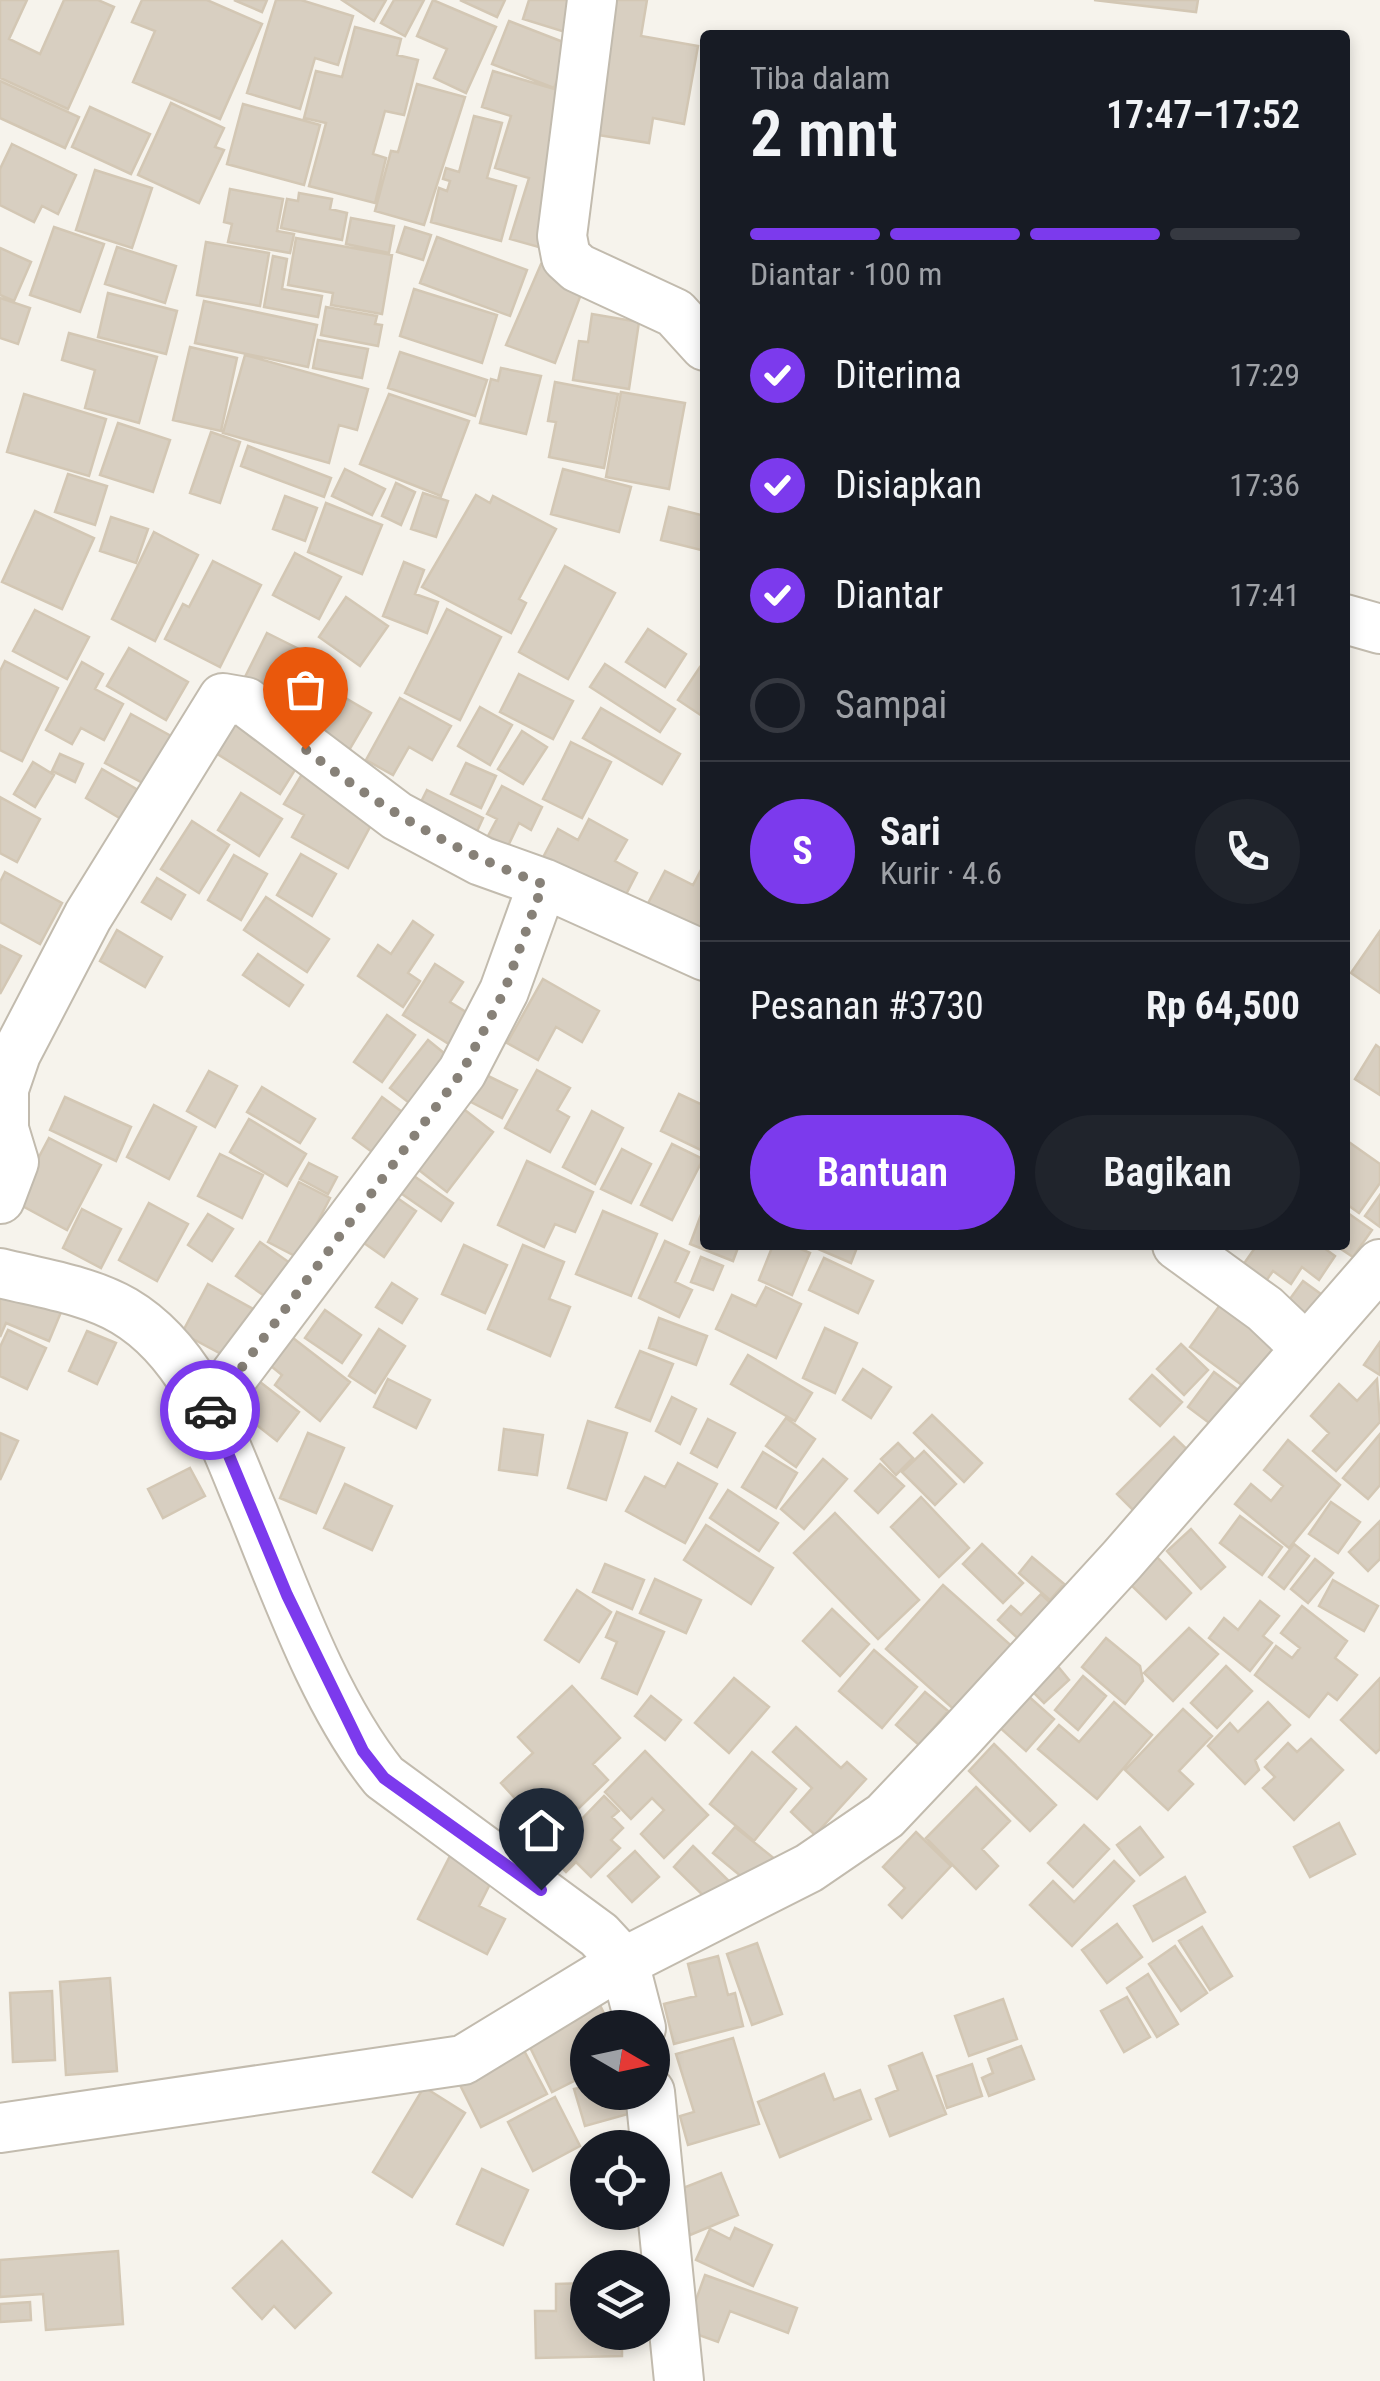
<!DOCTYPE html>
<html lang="id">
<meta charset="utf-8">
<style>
body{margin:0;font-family:"Roboto Condensed",sans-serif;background:#20242c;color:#f1f3f6;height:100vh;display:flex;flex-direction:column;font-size:38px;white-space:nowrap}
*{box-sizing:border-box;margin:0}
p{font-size:32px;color:#9ea1a6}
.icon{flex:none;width:55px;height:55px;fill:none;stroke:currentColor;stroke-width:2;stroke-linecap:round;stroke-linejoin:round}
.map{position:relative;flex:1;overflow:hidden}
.drawer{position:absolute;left:700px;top:30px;width:650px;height:1220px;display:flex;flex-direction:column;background:#171b24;border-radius:10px;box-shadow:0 5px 15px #0003}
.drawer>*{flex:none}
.needle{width:65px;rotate:99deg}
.controls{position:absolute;left:570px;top:2010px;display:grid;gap:20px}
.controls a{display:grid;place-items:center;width:100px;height:100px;border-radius:50%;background:#171b24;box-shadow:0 5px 15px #0003;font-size:50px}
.pin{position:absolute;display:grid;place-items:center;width:85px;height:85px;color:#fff;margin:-102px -42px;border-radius:50% 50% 50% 0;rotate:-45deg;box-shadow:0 0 10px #0007}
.pin .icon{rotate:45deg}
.courier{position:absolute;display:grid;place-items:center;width:100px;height:100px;margin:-50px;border:8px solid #7c3aed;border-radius:50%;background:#fff;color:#222;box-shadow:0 2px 12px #0007}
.overview em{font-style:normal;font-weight:600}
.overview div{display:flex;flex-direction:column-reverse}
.overview{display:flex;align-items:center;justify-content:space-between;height:170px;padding:0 50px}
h1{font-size:65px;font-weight:600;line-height:75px}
.bar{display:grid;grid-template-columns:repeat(4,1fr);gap:15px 10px;align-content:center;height:120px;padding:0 50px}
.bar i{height:12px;border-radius:8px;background:#363941}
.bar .current{background:#7c3aed}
.bar p{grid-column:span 4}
.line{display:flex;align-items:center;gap:25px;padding:0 50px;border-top:2px solid #363941}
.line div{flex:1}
.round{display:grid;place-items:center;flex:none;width:105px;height:105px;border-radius:52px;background:#20242c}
ol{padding:0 50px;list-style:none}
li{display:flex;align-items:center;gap:30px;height:110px}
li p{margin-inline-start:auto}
li .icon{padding:10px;border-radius:50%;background:#7c3aed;color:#fff;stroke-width:4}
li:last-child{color:#9ea1a6}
li i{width:55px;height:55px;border:5px solid #363941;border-radius:50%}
.action{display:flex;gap:20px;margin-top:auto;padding:20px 50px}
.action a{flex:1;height:115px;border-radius:60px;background:#7c3aed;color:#fff;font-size:40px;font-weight:600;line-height:115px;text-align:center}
.action a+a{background:#20242c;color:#f1f3f6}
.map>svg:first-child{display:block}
.building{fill:#d8cfc1;stroke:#d3c7b4;stroke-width:2.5}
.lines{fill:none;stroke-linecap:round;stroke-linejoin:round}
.minor-casing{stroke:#c2bbae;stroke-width:52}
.minor{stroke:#fff;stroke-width:48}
.done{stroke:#878178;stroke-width:10;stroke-dasharray:0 18}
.route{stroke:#7c3aed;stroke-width:12}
</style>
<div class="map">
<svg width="1380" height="2381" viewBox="0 0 1380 2381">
<rect width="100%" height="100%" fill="#f6f3ec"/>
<path class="building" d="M0,0h27l-18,39 31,15 24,-54h34l16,7 -46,102 -68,-31z
M142,0h65l55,24 -42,95 -87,-37 22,-51 -23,-9z
M234,0h33l-5,12z
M276,0h25l52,16 -15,49 -23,-7 -15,51 -53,-16z
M342,0h44l-12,21z
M394,0h30l-19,36 -24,-13z
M433,0l63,27 -30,66 -32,-15 13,-29 -30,-13z
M460,0h45l-8,17z
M529,0h46l-10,32 -42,-13z
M601,0h46l-6,36 57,10 -14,78 -31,-6 -4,25 -70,-11z
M1094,0h104l-2,12z
M509,21l62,24 -17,43 -62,-24z
M355,27l46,12 -4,16 21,5 -14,55 -19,-4 -12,43 13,4 -11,45 -66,-17 17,-63 -22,-5 12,-47 26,6z
M493,71l65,19 -16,158 -32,-9 19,-61 -34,-10 16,-52 -29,-9z
M0,81l79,36 -14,31 -65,-30z
M417,84l48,13 -41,128 -49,-14 16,-60 7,1z
M171,103l53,25 -9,19 9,3 -25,53 -61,-28z
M243,104l77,21 -16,60 -77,-21z
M90,107l60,27 -19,40 -59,-27z
M474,116l28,7 -15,55 29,8 -15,55 -70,-19 8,-34 8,3 3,-10 -7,-2 3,-11 13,4z
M12,144l64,31 -18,39 -16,-8 -8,16 -34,-17v-36z
M95,170l57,18 -20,60 -56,-18z
M230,189l53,10 -6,32 17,3 -4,19 -62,-11 4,-18 -8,-2z
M299,193l33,6 -2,10 17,4 -5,27 -61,-12 6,-29 11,2z
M351,218l43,8 -5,27 -43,-9z
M54,227l50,17 -24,68 -50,-17z
M405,227l26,8 -8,25 -26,-8z
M437,237l90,33 -17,46 -90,-33z
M296,238l96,17 -10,59 -51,-9 2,-12 -45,-8z
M206,242l63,11 -9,53 -63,-11z
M117,247l59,19 -11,37 -60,-19z
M0,248l31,14 -17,39 -14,-6z
M273,256l14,3 -5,30 40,7 -4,21 -54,-10z
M541,264l45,17 -31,82 -49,-18z
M414,289l83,26 -15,48 -82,-27z
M108,293l69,18 -11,43 -68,-17z
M0,298l30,10 -12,36 -18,-6z
M204,301l113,24 -9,42 -113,-24z
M326,307l51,9 -2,8 7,1 -4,21 -57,-11z
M592,314l47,8 -10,67 -56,-9 6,-39 9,1z
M69,333l88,24 -18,66 -54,-15 10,-38 -33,-10z
M318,340l50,9 -6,29 -49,-10z
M190,347l47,11 -16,73 -48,-11z
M400,352l87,28 -12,36 -87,-28z
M245,355l123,34 -11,41 -18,-5 -10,38 -106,-30z
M501,368l40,8 -15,58 -46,-11 11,-44 7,2z
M555,382l63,12 -14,74 -55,-11 7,-35 -8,-1z
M621,392l64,11 -16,86 -63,-12z
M24,394l82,25 -17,57 -82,-24z
M389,394l80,27 -28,75 -81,-32z
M118,423l52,17 -17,52 -53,-17z
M211,432l29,10 -20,61 -30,-10z
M248,446l83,32 -7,19 -83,-31z
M345,469l40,20 -13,26 -40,-19z
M563,469l68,18 -12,45 -68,-18z
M68,474l39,12 -12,39 -40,-13z
M396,483l19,9 -14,33 -19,-9z
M423,493l25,8 -12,36 -25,-8z
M476,495l14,8 3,-7 63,33 -37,70 7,4 -15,30 -89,-46z
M285,496l32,12 -12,33 -32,-12z
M326,503l56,22 -20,49 -54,-22z
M669,507l36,9v35l-44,-11z
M35,511l59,27 -32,71 -60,-27z
M111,517l37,12 -12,34 -36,-12z
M154,532l44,23 -43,86 -43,-22z
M295,553l46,24 -22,42 -46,-24z
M213,561l48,24 -41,82 -55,-28 18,-35 6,3z
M404,562l20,8 -9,24 23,8 -11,31 -44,-17z
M565,566l50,27 -47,86 -49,-27z
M346,597l42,29 -28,40 -41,-29z
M447,609l54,28 -41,83 -55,-27z
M35,610l54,27 -22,42 -54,-28z
M648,629l38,25 -21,33 -39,-25z
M267,633l34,17 -27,56 -35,-17z
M129,648l59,34 -22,38 -59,-34z
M5,661l53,27 -36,73 -22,-11v-79z
M82,662l21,12 -8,15 28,15 -19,36 -23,-12 -9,16 -26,-14z
M605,664l70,45 -15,23 -70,-45z
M700,667l5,3v48l-27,-18z
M519,674l54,27 -20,38 -53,-27z
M342,696l29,17 -23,39 -29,-18z
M400,698l51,28 -19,34 -23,-13 -16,28 -27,-15z
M480,707l32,18 -22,40 -32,-19z
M601,708l79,46 -18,30 -79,-46z
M131,714l51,28 -26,48 -51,-27z
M239,716l64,41 -23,37 -64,-41z
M522,731l25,16 -24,37 -25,-15z
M571,742l40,20 -29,56 -39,-19z
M60,754l23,10 -8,18 -23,-11z
M33,762l21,13 -19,32 -21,-13z
M466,763l30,13 -15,32 -30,-14z
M102,769l48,28 -17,29 -47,-28z
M304,771l74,41 -30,56 -56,-31 12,-22 -20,-11z
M502,786l40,21 -11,23 -12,-7 -11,23 -20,-10 9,-17 -10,-5z
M427,790l56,28 -10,22 -57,-28z
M241,793l41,26 -23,37 -41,-26z
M0,797l40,22 -23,43 -17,-9z
M589,819l38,21 -12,21 22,12 -19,37 -80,-43 20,-38 20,11z
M192,821l37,24 -30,48 -38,-24z
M301,854l35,20 -24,42 -35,-21z
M234,855l33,19 -26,46 -33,-20z
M702,868l3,2v74l-61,-33 21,-40 28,14z
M5,872l57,31 -22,41 -40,-22v-40z
M157,878l28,17 -14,24 -29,-17z
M266,897l63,42 -22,33 -63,-42z
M413,921l20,14 -25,38 12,8 -17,26 -45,-31 20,-31 13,9z
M117,930l45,27 -17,30 -45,-26z
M1380,931v62l-29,-20z
M0,945l21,11 -21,38z
M258,954l45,31 -14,21 -46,-31z
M435,964l28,18 -13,20 24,15 -19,31 -52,-33z
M543,979l56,32 -17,31 -26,-15 -18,33 -31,-17z
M387,1015l28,20 -33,47 -28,-20z
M428,1040l22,18 -38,47 -22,-17z
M1376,1045l4,3v47l-25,-16z
M537,1070l33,18 -13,22 12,7 -19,35 -45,-24z
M209,1071l28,15 -22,41 -28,-16z
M486,1075l31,15 -15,28 -31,-16z
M262,1087l53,32 -15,24 -53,-31z
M679,1094l26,12v46l-44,-21z
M65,1097l66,30 -15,34 -66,-31z
M382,1097l27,20 -30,40 -26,-19z
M456,1103l37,29 -46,60 -37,-29z
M154,1105l42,22 -27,52 -42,-22z
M592,1111l31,17 -28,56 -32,-17z
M249,1119l57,35 -19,32 -57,-34z
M49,1138l52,27 -34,65 -52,-28z
M1346,1140l34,24v19l-21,30 -14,-10z
M672,1144l31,15 -31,61 -31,-15z
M622,1149l29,15 -20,39 -30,-14z
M220,1154l43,21 -21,43 -44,-22z
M527,1161l66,31 -18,40 -20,-8 -11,23 -46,-22z
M309,1163l28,14 -9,17 -28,-15z
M411,1174l42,29 -12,18 -42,-29z
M299,1182l31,16 -31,60 -31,-16z
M383,1188l33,23 -32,46 -33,-23z
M1380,1195v32l-15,-11z
M149,1203l39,21 -31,57 -38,-21z
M705,1204v41h34l-6,16 -43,-17z
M82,1209l39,20 -20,39 -38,-20z
M603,1211l54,23 -26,62 -55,-22z
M1345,1211l27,19 -19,27 -18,-12h10z
M208,1214l25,15 -21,32 -24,-16z
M665,1241l24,11 -14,30 17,8 -13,27 -40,-19z
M260,1242l30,21 -24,34 -30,-21z
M464,1245l43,20 -22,48 -43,-19z
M523,1245l41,17 -15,37 21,8 -20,49 -62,-27z
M773,1245h19l18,8 -18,42 -33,-15z
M809,1245h49l-7,18z
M1257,1245h63l15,11 -16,24 -17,-13 -11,17 -18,-13 -7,10 -23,-16z
M701,1257l22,9 -10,24 -22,-8z
M824,1258l49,23 -15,32 -49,-23z
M0,1279l64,26 -15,36 -43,-18 -6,14z
M1303,1281l22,16 -17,38 -29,-21z
M392,1283l25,16 -15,24 -26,-16z
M208,1284l58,32 -26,48 -58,-31z
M766,1287l35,17 -25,54 -60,-29 16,-34 24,11z
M1220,1305l64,47 -30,42 -64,-47z
M325,1310l36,25 -19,28 -37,-25z
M659,1318l48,18 -11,29 -47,-17z
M825,1328l32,15 -22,50 -32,-15z
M379,1329l26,17 -30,47 -26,-17z
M8,1330l38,18 -19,41 -27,-13v-29z
M87,1331l29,12 -19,41 -28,-13z
M293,1338l57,44 -30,39 -45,-36 7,-10 -11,-9z
M1380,1342v33l-16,-10z
M1181,1344l27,26 -24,25 -27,-26z
M640,1351l33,13 -23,57 -34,-14z
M748,1355l64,38 -17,28 -64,-37z
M863,1369l28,18 -20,31 -28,-18z
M247,1372l52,40 -22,29 -52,-41z
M1214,1372l28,21 -26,35 -28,-21z
M1152,1375l30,27 -22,24 -30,-27z
M388,1379l42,21 -14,28 -42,-21z
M1377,1379l3,43 -44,49 -23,-20 16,-18 -18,-17 28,-32 18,17z
M672,1397l24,12 -16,35 -24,-13z
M932,1415l50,48 -18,19 -50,-49z
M786,1418l29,21 -19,28 -30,-21z
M708,1419l27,14 -18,34 -26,-14z
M588,1421l39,12 -21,67 -38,-12z
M504,1429l39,6 -6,40 -38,-5z
M0,1433l18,8 -18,39z
M308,1433l36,15 -28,65 -36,-15z
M1380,1434v51l-12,14 -25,-21z
M1174,1437l23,22 -57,58 -23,-23z
M1288,1440l52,45 -51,63 -54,-44 16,-20 20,17 12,-15 -19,-16z
M898,1443l15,15 -17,17 -15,-16z
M924,1451l32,33 -21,21 -33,-33z
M763,1452l34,21 -21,35 -34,-21z
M823,1459l24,20 -43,50 -23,-20z
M678,1463l39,21 -32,59 -59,-32 19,-34 20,10z
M880,1464l24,22 -26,27 -23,-22z
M190,1468l15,28 -42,22 -15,-29z
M345,1484l47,22 -20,44 -48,-22z
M728,1490l50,33 -19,28 -49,-33z
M921,1497l48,51 -30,29 -48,-50z
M1331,1502l29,20 -22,31 -29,-19z
M835,1513l84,87 -41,39 -84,-86z
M1240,1516l42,31 -20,28 -42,-32z
M1380,1521v38l-12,12 -19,-19z
M706,1525l67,43 -22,36 -67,-44z
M1191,1529l34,38 -24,22 -34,-38z
M982,1544l41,39 -20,20 -40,-39z
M1294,1544l15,12 -25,33 -15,-12z
M1032,1557l32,27 -14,16 -31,-27z
M1157,1557l34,36 -25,26 -36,-35z
M1315,1559l18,14 -25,30 -17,-14z
M605,1564l39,16 -12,29 -39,-17z
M655,1579l46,21 -15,33 -46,-20z
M1333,1580l45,26 -14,25 -45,-25z
M943,1585l72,64 -57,64 -72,-64z
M577,1590l34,22 -32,50 -34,-22z
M1041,1594l17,16 -33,35 -27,-25 13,-14 10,9z
M1260,1601l19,15 -16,20 9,7 -22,28 -41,-33 15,-20 14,12z
M1302,1606l45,35 -12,17 22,17 -20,25 -9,-7 -19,24 -54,-42 21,-29 16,12 8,-10 -19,-15z
M832,1609l37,35 -29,32 -37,-35z
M617,1612l47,20 -27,62 -35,-16 15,-36 -11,-5z
M1189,1628l29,26 -45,47 -29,-28z
M1106,1638l34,28 3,15 -18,23 -43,-37z
M874,1650l43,37 -35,41 -43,-37z
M1056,1664l13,16 -25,23 -15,-15z
M1226,1666l26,25 -35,37 -26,-25z
M1083,1676l23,20 -28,34 -23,-20z
M734,1678l35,29 -40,46 -34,-30z
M1380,1678v71l-4,4 -35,-33z
M572,1686l48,52 -27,26 15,16 -30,29 -10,-11 -29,27 -38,-42 32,-30 -15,-16z
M925,1692l23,19 -29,34 -23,-20z
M1026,1694l28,25 -28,32 -28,-25z
M651,1696l30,24 -16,20 -30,-24z
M1114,1702l38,33 -55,64 -59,-50 21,-24 20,17z
M1268,1702l22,23 -35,35 4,10 -14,14 -37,-38 22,-23 8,9z
M1183,1709l29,27 -33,35 14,13 -25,26 -43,-40z
M796,1727l45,41 6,-6 19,17 -51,56 -24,-23 21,-24 -39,-36z
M1311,1739l32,31 -49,50 -31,-32 12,-11 -10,-10 23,-24 9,9z
M994,1744l62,61 -26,26 -61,-60z
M645,1751l63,64 -44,43 -23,-24 23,-24 -12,-12 -21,21 -26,-27z
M752,1752l44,37 -42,52 -44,-37z
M976,1787l34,34 -28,28 16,17 -22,23 -50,-51z
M604,1796l15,15 -7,6 11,11 -12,12 9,8 -29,29 -15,-15 -10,10 -18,-18z
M1339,1823l16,31 -45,23 -16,-30z
M1084,1825l25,24 -36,38 -25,-24z
M735,1827l41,33 -22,27 -41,-34z
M1140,1827l23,30 -23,18 -23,-30z
M916,1832l35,34 -49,52 -13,-13 16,-17 -22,-21z
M693,1846l40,39 -20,20 -39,-38z
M635,1851l24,26 -27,25 -24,-26z
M452,1852l43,22 -16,32 26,13 -18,35 -69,-35z
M1114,1861l20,20 -62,65 -42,-41 23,-24 21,21z
M1185,1877l20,35 -52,29 -19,-35z
M1117,1924l25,33 -35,26 -25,-33z
M1202,1927l30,49 -22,14 -31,-49z
M757,1943l25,71 -30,11 -25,-71z
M1175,1946l32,47 -26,18 -32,-47z
M718,1956l10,39 7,-2 8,33 -69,18 -10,-40 32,-8 -8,-32z
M1148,1974l30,50 -21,13 -30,-49z
M110,1978l7,93 -51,4 -6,-93z
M52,1991l3,69 -42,2 -3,-69z
M1127,1997l23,40 -26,15 -23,-41z
M1003,1999l14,40 -48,17 -14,-40z
M598,2001l13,27h-23v46l-36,18 -27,-55z
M733,2038l26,86 -71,21 -8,-29 14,-4 -18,-58z
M519,2041l28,53 -66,33 -24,-48z
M1021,2046l13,33 -45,17 -7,-18 11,-5 -5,-14z
M922,2053l24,61 -56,22 -14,-37 22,-9 -9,-24z
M972,2064l10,32 -35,12 -10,-32z
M824,2074l10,26 26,-10 11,29 -91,38 -22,-55z
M588,2086v6h46l5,19 -54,15 -11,-37z
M424,2087l41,26 -53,84 -39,-25z
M555,2097l25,49 -47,25 -25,-49z
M482,2169l46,21 -25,55 -46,-21z
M721,2173l17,42 -48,20 -17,-43z
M735,2228l37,17 -19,41 -57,-26 14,-31 20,10z
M282,2241l49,52 -36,35 -21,-22 -12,13 -29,-31z
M118,2251l5,73 -77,6 -3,-36 -43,3v-37z
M705,2275l92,33 -9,25 -58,-22 -12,31 -33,-12z
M588,2283v49h34v24l-86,2 -1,-47h21v-27z
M30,2302l1,18 -31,2v-18z"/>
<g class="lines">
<g class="minor-casing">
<path id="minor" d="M592,0l-30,236 4,21 12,11 97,45 30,33
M1345,619l35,10
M0,1199l14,-37 -10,-33v-40l12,-35 72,-138 135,-218 23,4 151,114 84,45 62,22 162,73
M1177,1245l88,64 41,39
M0,1273c40,10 88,17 124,38 71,42 99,130 129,201 35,86 73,193 131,265l215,158 25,27 17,66
M209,1409l253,-337 42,-81 39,-108
M650,2092l29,289
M0,2128l463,-68 161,-98 185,-94 76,-52 73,-77 164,-179 258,-296"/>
</g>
<use href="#minor" class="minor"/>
</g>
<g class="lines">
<path class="done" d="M210,1410l252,-338 42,-80 39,-108c-88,-32 -165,-77 -238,-135"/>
<path class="route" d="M210,1410l77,185 76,156 21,27 157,112"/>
</g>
</svg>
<div class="controls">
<a><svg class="needle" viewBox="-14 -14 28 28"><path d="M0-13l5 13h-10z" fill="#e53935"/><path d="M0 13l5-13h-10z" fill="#9ea1a6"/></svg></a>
<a><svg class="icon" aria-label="locate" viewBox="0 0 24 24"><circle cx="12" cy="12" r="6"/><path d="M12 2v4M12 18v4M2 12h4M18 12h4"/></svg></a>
<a><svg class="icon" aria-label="layers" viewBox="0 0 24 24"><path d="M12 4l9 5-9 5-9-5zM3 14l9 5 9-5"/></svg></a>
</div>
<div class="pin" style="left:305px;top:749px;background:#ea580c"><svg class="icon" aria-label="bag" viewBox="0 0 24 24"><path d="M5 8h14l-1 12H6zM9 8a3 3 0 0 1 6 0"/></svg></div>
<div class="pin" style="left:541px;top:1890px;background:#1f2937"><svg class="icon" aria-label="home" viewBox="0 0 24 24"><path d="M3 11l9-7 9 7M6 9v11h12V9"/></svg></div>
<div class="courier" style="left:210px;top:1410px"><svg class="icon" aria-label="car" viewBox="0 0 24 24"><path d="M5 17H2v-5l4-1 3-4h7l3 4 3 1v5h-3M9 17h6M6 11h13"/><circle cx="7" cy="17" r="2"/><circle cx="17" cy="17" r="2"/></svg></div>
<section class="drawer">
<div class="overview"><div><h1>2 mnt</h1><p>Tiba dalam</p></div><em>17:47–17:52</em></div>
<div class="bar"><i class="current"></i><i class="current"></i><i class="current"></i><i></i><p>Diantar · 100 m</p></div>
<ol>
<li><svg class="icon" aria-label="check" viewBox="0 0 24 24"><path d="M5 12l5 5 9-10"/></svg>Diterima<p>17:29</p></li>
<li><svg class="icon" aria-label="check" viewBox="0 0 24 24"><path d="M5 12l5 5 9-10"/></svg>Disiapkan<p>17:36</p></li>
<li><svg class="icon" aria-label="check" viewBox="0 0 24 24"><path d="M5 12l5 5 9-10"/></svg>Diantar<p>17:41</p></li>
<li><i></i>Sampai</li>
</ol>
<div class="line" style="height:180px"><b class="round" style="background:#7c3aed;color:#fff">S</b><div><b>Sari</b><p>Kurir · 4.6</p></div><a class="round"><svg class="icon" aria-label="phone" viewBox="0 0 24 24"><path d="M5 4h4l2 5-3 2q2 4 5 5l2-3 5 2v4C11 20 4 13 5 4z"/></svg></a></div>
<div class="line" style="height:130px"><div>Pesanan #3730</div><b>Rp 64,500</b></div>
<div class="action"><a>Bantuan</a><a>Bagikan</a></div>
</section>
</div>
